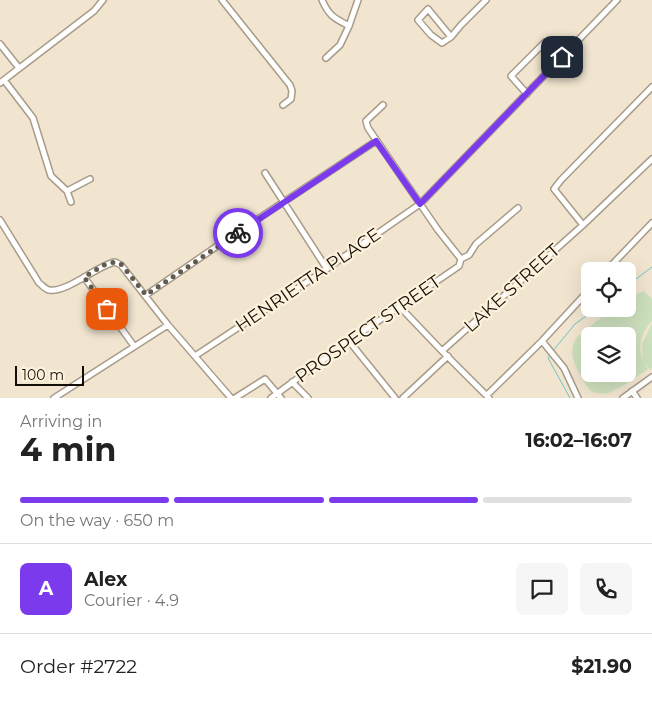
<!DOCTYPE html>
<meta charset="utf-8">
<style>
body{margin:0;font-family:Montserrat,sans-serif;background:#f6f6f6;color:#222;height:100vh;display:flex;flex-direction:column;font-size:19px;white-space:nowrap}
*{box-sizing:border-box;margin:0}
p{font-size:16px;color:#767676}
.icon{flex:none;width:28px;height:28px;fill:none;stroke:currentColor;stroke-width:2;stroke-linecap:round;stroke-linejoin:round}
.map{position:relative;height:398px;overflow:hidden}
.side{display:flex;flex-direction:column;background:#fff;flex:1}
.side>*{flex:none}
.tools{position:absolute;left:581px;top:262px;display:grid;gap:10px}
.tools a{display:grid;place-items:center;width:55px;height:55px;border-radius:8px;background:#fff;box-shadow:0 5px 20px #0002;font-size:25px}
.scale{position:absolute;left:15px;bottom:12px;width:69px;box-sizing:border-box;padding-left:5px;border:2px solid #130f08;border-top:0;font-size:14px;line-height:18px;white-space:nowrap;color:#130f08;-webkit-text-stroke:4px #fef2dd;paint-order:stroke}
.pin{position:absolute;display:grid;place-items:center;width:42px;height:42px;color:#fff;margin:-21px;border-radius:10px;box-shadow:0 2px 8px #0006}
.courier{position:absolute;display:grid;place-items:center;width:50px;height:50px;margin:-25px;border:4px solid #7c3aed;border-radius:50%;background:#fff;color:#222;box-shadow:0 1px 6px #0007}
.head em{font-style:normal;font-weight:700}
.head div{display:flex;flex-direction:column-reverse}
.head{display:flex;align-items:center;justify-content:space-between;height:85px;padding:0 20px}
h1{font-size:32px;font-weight:700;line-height:38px}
.bar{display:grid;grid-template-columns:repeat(4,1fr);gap:8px 5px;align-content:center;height:60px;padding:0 20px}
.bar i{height:6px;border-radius:4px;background:#e0e0e0}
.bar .selected{background:#7c3aed}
.bar p{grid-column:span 4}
.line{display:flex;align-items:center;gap:12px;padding:0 20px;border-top:1px solid #e0e0e0}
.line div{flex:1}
.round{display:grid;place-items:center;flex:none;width:52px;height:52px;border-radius:8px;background:#f6f6f6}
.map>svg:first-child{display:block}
.green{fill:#cde0bd;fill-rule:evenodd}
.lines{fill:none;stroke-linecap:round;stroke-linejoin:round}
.stream{stroke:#6dc3cb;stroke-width:1}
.minor-casing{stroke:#a89c89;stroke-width:8}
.minor{stroke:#fff;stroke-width:5}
.done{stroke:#615a4e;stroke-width:5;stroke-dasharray:0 9}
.route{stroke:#7c3aed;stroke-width:6}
.labels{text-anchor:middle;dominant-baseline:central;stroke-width:4.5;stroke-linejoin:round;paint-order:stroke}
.street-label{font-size:18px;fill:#130f08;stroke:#fef2dd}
</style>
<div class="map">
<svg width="652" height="398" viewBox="0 0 652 398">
<rect width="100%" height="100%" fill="#f1e5d0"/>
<path class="green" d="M644,291l8,8v22c-10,10 -15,26 -9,38l-1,-15 10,-21v45l-2,2 -5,-7 3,6 -22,15 -17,9 -7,1 -10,-2 -7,-8 -9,-17 -4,-12 1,-10 4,-8 35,-28h16v-11zM590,336h38v38h-38z"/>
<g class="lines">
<path class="stream" d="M628,285l24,-18
M552,352l23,-28 21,-15
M550,355l-2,3 22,40"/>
<g class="minor-casing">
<path id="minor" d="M222,0l68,85 2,6 -1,8 -8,6
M322,0c7,16 12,18 27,26
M451,37l-23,-28 -10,11 13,15 11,8 9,-6 10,-12 25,-25
M0,44l19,24
M326,58l14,-13 9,-19 9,-26
M4,80l29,38 18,58 16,15 4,11
M0,83l94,-72 9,-11
M527,94l-16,-18 34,-34 6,2 12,13
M383,105l-17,16 2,7 70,102 23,29
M265,173l62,96
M67,191l23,-12
M0,220l39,63c3,2 6,6 10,7 18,3 47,-24 66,-28l6,3 47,60 63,73
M583,225l-29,-36 7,-9 91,-93
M461,259l8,-4 7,-11 42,-36
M606,271l46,-48
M84,277l50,69
M146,295l77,-53 153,-101
M399,306l43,45 47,47
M349,341l46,57
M542,341l22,27 14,30
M442,351l141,-126 69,-66
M195,356l124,-82 101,-70 197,-204
M292,382l16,16
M632,391l5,7
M487,395l55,-54 48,-52
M54,398l114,-73
M235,398l30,-19 16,19
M271,398l78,-57 110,-75 2,-7
M403,398l45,-42
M623,398l29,-21"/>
</g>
<use href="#minor" class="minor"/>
</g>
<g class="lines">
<path class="done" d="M107,309l-23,-32 22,-13 9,-2 6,2 25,31 92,-62"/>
<path class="route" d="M238,233l138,-92 44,63 142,-147"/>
</g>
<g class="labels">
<g class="street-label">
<text transform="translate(308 280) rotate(-34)">HENRIETTA PLACE</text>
<text transform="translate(512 288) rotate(-42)">LAKE STREET</text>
<text transform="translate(368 329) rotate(-35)">PROSPECT STREET</text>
</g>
</g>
</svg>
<div class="tools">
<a><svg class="icon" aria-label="locate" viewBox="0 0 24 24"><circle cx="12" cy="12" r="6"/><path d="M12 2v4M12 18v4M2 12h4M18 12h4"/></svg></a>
<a><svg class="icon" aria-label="layers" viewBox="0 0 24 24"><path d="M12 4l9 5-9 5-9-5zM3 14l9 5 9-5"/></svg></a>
</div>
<div class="scale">100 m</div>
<div class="pin" style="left:107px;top:309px;background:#ea580c"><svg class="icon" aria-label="bag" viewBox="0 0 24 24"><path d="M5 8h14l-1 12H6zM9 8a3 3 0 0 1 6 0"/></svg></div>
<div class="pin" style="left:562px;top:57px;background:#1f2937"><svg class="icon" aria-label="home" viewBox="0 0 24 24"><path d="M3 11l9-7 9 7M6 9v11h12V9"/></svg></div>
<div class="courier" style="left:238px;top:233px"><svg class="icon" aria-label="bike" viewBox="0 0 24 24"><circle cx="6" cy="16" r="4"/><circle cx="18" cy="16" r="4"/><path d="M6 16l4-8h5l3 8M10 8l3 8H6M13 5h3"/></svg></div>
</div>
<section class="side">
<div class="head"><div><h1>4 min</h1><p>Arriving in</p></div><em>16:02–16:07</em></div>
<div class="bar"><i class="selected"></i><i class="selected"></i><i class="selected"></i><i></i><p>On the way · 650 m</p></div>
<div class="line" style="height:90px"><b class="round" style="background:#7c3aed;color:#fff">A</b><div><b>Alex</b><p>Courier · 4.9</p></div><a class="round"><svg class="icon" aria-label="chat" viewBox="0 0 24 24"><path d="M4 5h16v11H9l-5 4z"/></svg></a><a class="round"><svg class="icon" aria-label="phone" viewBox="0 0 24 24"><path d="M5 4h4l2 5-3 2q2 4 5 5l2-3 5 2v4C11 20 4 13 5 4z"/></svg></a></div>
<div class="line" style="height:65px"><div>Order #2722</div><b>$21.90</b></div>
</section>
